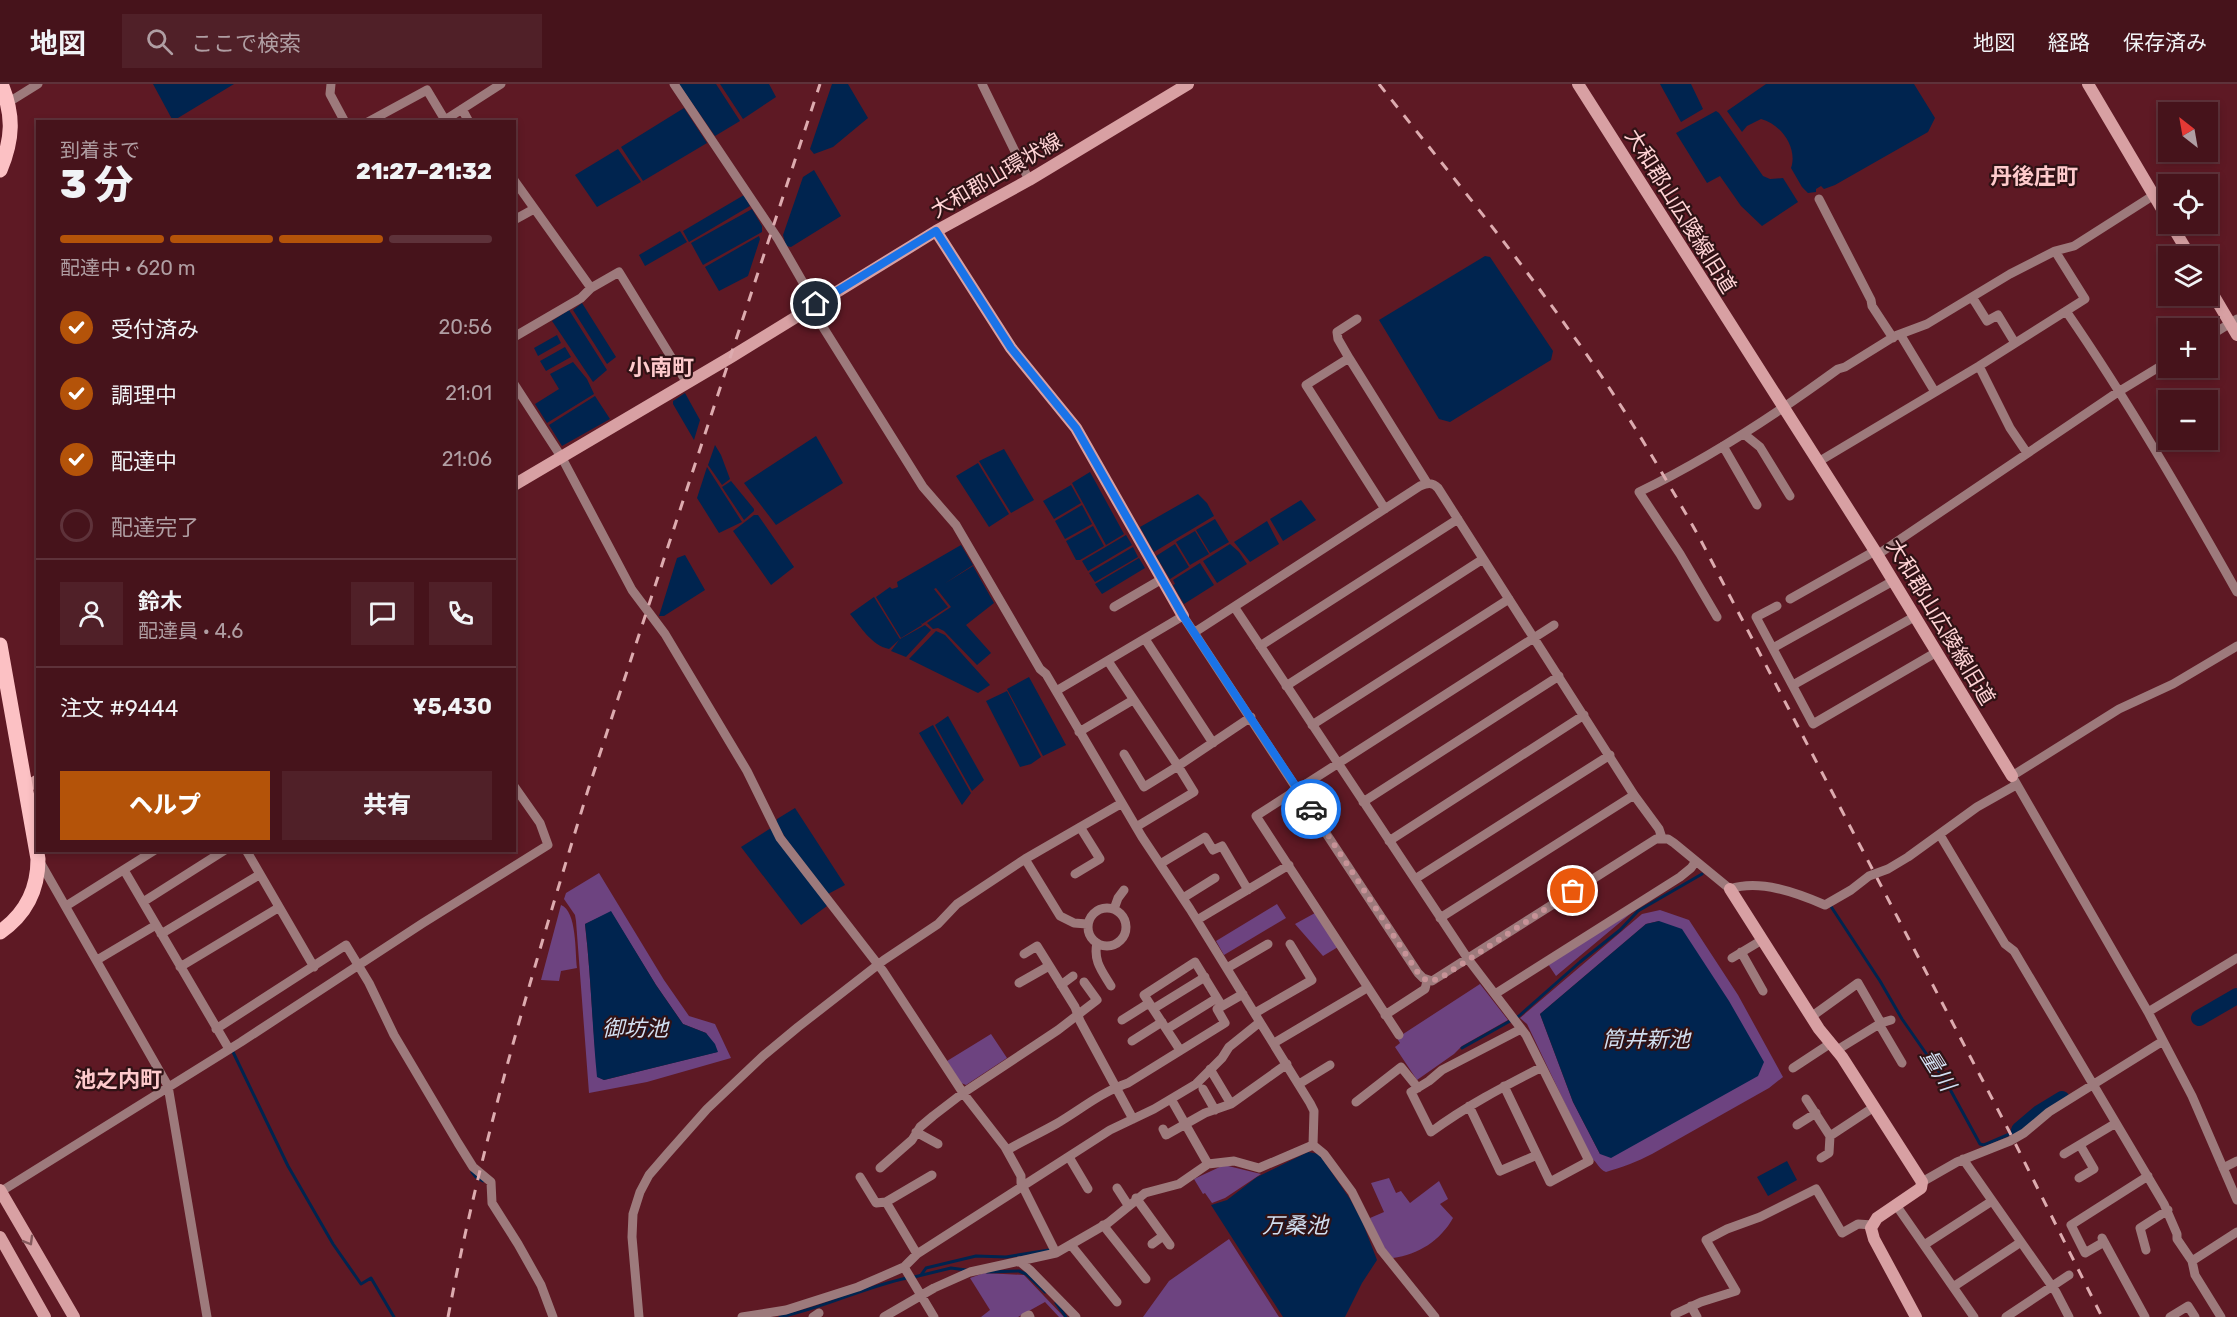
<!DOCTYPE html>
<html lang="ja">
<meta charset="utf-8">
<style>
body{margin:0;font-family:Rubik,"Noto Sans JP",sans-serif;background:#502028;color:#f1f3f6;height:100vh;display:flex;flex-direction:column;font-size:22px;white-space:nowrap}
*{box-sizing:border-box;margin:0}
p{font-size:20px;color:#b09ea3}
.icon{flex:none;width:33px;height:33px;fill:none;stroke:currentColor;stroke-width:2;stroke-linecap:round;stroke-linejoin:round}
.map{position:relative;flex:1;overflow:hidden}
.panel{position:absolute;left:36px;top:36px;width:480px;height:732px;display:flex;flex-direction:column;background:#46131b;border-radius:0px;box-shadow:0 3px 9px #0003,0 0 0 2px #5e323a}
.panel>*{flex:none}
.needle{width:39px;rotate:329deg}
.buttons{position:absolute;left:2158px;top:18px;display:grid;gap:12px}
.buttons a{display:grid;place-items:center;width:60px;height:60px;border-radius:0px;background:#46131b;box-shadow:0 3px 9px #0003,0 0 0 2px #5e323a;font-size:30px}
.pin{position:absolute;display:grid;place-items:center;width:51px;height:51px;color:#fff;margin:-26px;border:3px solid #fff;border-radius:50%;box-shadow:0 2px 6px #0007}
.courier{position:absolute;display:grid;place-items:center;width:60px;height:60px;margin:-30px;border:4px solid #1a73e8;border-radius:50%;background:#fff;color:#222;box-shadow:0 2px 8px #0007}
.summary em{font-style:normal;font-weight:800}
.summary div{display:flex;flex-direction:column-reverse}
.summary{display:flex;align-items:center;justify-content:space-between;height:102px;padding:0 24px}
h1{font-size:39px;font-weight:800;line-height:45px}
.bar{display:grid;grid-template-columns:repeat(4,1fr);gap:9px 6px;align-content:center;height:72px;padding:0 24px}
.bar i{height:8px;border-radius:4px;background:#5e323a}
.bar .current{background:#b45309}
.bar p{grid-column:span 4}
.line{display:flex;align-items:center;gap:15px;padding:0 24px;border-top:2px solid #5e323a}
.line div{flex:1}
.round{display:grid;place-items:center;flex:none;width:63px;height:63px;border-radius:0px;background:#502028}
ol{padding:0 24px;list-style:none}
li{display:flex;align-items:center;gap:18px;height:66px}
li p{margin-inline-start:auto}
li .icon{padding:6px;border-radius:50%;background:#b45309;color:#fff;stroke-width:4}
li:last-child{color:#b09ea3}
li i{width:33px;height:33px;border:3px solid #5e323a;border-radius:50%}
.button{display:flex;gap:12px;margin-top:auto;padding:12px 24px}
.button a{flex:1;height:69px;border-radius:0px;background:#b45309;color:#fff;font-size:24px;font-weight:800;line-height:69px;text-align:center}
.button a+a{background:#502028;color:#f1f3f6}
header{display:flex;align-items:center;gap:36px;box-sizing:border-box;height:84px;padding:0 30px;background:#46131b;border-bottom:2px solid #5e323a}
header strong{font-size:28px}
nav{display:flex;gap:33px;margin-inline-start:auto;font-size:21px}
.search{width:420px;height:54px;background:#502028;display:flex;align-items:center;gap:15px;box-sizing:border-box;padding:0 21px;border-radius:0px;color:#b09ea3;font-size:22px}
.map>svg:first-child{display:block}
.green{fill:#6d4380;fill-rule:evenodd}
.water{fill:#00244f}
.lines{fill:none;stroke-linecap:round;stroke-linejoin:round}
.stream{stroke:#00244f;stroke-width:3}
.river{stroke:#00244f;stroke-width:16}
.street{stroke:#9d7a7c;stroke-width:9}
.secondary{stroke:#d8a0a3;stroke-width:12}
.primary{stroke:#fcc1c4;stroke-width:15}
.rail{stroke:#ddabaf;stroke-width:3;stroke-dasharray:10 10;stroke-linecap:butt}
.oneway{stroke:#84595c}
.done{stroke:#c79297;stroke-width:6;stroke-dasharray:0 10.8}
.route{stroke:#1a73e8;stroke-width:8}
.labels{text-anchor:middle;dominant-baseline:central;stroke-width:4.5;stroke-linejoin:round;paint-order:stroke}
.street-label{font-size:21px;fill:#ffd3d5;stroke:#301215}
.neighbourhood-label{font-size:22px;font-weight:bold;fill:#fecacc;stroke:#301215}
.water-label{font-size:22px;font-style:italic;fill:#d1dff1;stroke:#301215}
</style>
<header>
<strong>地図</strong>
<div class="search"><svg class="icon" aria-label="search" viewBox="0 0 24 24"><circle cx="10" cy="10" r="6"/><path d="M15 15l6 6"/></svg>ここで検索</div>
<nav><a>地図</a><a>経路</a><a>保存済み</a></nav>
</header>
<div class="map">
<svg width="2237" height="1233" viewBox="0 0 2237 1233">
<rect width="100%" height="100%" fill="#5e1924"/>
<path class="green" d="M599,789l65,107 25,36 26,8 16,34 -84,24 -58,11 -13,-172 -1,-6 -11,-16 2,-6zM611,828l45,73 27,39 23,9 11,19 -113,28 -6,-3c-6,-51 -7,-102 -13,-153z
M1277,820l9,14 -62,37 -8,-14z
M1642,820l-86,72 -8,-12z
M561,821c16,6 14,47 16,63l-16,3 -2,10 -18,-1z
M1660,826l29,10 49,75 45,82 -14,11 -117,66c-13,7 -32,14 -46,18 -8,-3 -8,-10 -15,-14l-64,-134 -7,-6 122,-104zM1659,837l-59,233 -27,-52 -33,-88 106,-90z
M1315,829l23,34 -15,9 -28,-32z
M1480,900l28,36 -46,26 -8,8 -37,26 -22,-33 5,-4 -3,-5z
M991,950l16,24 -41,27 -5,-2 -14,-22z
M1224,1081l37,9 -36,24 -13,5 -7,-10 -2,1 -9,-15z
M1389,1094l7,15 5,-2 9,12 29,-22 9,18 -8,5 13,14c-12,22 -35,37 -60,40l-13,-15 -10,-25 14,-6 -13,-29z
M1229,1155l50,78h-136l26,-36z
M984,1189l40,2 40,42h-5l-14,-15 -27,15h-37l9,-7 -20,-32z"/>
<path class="water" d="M153,0h81l-61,37z
M679,0h37l24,37 -25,15z
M720,0h49l7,13 -33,22z
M832,0h16l20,34 -35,29 -19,7 -4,-5z
M1660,0h31l12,25 -22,13z
M1766,0h148l21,34 -7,14 -93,53 -11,4 -3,-3 -5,3v3l-8,1 -6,-6 -11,-19c7,-20 -10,-44 -30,-49l-14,7 -5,6 -15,-21z
M684,24l23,35 -64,38 -22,-34z
M1716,27l3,2 44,63 7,3 13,-1 15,24 -36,24 -21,-20 -21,-30 -13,7 -31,-50z
M618,65l23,33 -44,25 -22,-32z
M814,86l27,46 -50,31 -5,-1 -3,-11 20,-58z
M744,111l6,11 -61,36 -6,-11z
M752,125l10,17v6l-59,33 -12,-22z
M680,147l7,11 -42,24 -6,-11z
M759,152l1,3 -12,37 -29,15 -14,-24z
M1485,172l5,1 63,94 -2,9 -101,62 -11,-3 -60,-99z
M582,219l34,54 -9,7 -34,-54z
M569,226l38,60 -14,12 -41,-61z
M557,251l4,8 -23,13 -4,-8z
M565,263l6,10 -25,14 -6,-10z
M573,278l14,17 7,15 -47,29 -12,-19 24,-15 -9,-15z
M685,309l15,27 -6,20 -21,-36v-3z
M595,312l15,23 -48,27 -13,-21z
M816,352l27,47 -67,42 -32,-42z
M715,361l6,10 9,24 -8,6 -14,-20z
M1004,365l30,51 -23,13 -32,-52z
M978,379l31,51 -20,13 -33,-51z
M707,383l35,55 -23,11 -22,-35z
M1090,388l34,62 -18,11 -34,-62z
M731,397l23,28v2l-10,9 -22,-33z
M1071,401l10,18 -27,16 -11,-18z
M1198,410l9,9 7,13 -60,36 -14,-25z
M1301,416l15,20 -33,21 -13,-22z
M1082,421l10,19 -27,15 -10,-18z
M754,431h4l36,52 -23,18 -38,-54z
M1215,435l14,23 -19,11 -14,-23z
M1267,437l12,23 -29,18 -16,-20z
M1093,442l11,20 -24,14h-4l-10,-19z
M1195,447l14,23 -19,11 -14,-23z
M1126,451l6,10 -44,26 -6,-10z
M1175,460l14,23 -19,12 -14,-23z
M1230,460l9,8 8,12 -30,19 -14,-22z
M961,461l12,20 -29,19 29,-18 21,37 -28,22 25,28 -14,12 -33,-34 -6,-3 -5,1 -6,-6 24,-16 -15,-19 -2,1 14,18 -26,17 -2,-3 2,4 -21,13 -25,-41 14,-10 2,2 6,-2 -1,-5z
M1133,463l5,10 -43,25 -6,-9z
M685,471l20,35 -41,26h-5l18,-58z
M1139,474l6,10 -43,26 -7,-10z
M1200,479l14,22 -30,19 -11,-19 2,-1 -2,-4z
M874,513l26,42 25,-14 6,5 -25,27 -15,-6 8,-11 -10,9c-18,-4 -28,-22 -39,-35z
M936,547l9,4 45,50 -12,8 -69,-34z
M1029,593l37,68 -23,11 -36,-67z
M1007,607l34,66 -10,7 -11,3 -34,-66z
M948,632l36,64 -12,11 -37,-66z
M933,641l38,68 -9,12 -43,-72z
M795,724l50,77 -17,9 -41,-54 -11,-17 1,-4z
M771,744l56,78 -26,19 -60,-78z
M611,827l45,74 27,39 23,9 9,11 3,8 -114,28 -7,-3c-5,-51 -6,-102 -12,-153z
M1659,837l23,8 47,72 35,61 -6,14 -147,82 -11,-4 -27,-52 -33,-88 106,-90z
M1308,1068l11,2 31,45 12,22 15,39 -15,23 -17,34h-62l-72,-112 16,-5 30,-23z
M1787,1077l10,19 -29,16 -11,-19z"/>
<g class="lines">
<path class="stream" d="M1830,821l50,76 22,38 44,63 34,62 4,1 35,-15
M1462,964l57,-32 61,-54 40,-32 18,-19 64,-37
M233,968l55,114 45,78 28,40 10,-6 23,39
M472,1088l4,5 7,4
M987,1188l32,-1 7,3 19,18
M921,1191l5,-7 50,-12 30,1 43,-7
M914,1193l37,-9 15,2
M1056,1219l10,14
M780,1233c44,-9 84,-30 127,-39"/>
<path class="river" d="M2199,934l38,-22
M2019,1046l20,-17 23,-14"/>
<path class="street" d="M331,0l-1,10 15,28
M674,0l104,155 38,66
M982,0l47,96
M9,18l29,-18
M462,25l7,13
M368,38l59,-32 18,30 56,-36
M514,96l77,108
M1819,115l52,101 1,6 21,32
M514,136l20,-11
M1972,213l15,24 11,-6 17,28
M811,224l112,179 33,38 84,144 6,5 96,163 48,72 120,194 4,8 -1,34
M2066,227c62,90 117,185 171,281
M1900,250l35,58
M514,253l67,-39 10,-10 28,-16 68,111
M2208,253l29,-18
M1349,274l-11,-19 -1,-7 20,-13
M1979,282l31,62 17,25
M514,300l48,74 70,132 33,44 82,137 33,67 103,133 80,122 42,54 16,29v7l35,70
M1744,350l16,13 30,49
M1723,362l34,59
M1818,378l161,-96 106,-67 -30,-48
M1385,425l-79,-124 43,-27 78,125
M1877,471l241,-163 51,-31
M1790,515l85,-48
M1777,522l-21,11 57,107 122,-71
M1114,523l48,-28
M1235,524l233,351 58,76 63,126 -39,21 -46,-96
M1717,533l-37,-63 -41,-62c71,-34 136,-77 199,-123l7,-2 50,-31 32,-12 83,-50 45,-23 19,-5 80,-51
M1195,548l225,-146c8,-3 12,-4 18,2l196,307 25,34 3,9
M1145,555l68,104
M1260,562l198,-127
M2237,562l-64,38 -54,25 -107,67 136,236 44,84 45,104
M1773,564l120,-67
M1108,577l70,105 -34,21 -20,-33
M1793,601l121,-68
M1286,602l197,-127
M1056,607l127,-75 235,357 5,5 9,3 224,-142h12l6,4 56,46c30,-10 67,4 95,16l26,-15 18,-14 19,-7 20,-12 69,-50 39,-22
M1312,641l197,-126
M1079,648l54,-32
M1363,718l196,-126
M1136,743l58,-35 -16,-26 73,-49
M1940,751l65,109 9,7 150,253 13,30v5l15,22 3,14 26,42
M1389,757l195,-126
M246,766l68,117
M1025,775l35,57 14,7 13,1
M40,778l128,224 39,231
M1160,780l45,-27 8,13 9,-4 26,44
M124,786l105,179
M1075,790l25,-15 -20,-32
M1415,795l195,-124
M1183,814l32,-20
M143,818l82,-52
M66,822l89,-56
M1088 843a19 19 0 1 1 38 0a19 19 0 1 1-38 0Z
M1114,825l4,-11 6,-8
M1440,834l194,-123
M1197,836l92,-55
M161,850l98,-59
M1097,859c-4,18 5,28 14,43
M1741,868l22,39
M1024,870l13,-8 38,61 5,14 53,98
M1732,874l30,-18
M97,876l59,-35
M180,883l98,-59
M1227,884l41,-24
M1019,899l30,-17
M1061,901l12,-9
M1495,910l185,-117 11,-9 5,-7
M1153,925l52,-32
M2148,928l89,-54
M1255,929l57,-33 -22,-36
M1385,931l40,-26 2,-8
M1811,933l47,-34 23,40
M1122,936l27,-17
M1879,940l23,39
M216,945l130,-84 23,38 25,52 64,108 15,24 18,15 1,21 26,41 23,41 12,32
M1167,945l50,-31
M1521,945l-79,41 -13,11 -18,11 20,40c35,-26 72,-45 111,-65
M1399,951l-143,-219 298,-191
M1132,957l30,-19
M1274,959l93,-55
M1180,966l-36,-55 51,-33 27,44
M1837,966l44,-27 10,-3
M1793,984l38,-25
M1210,985l21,35
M1299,1000l31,-19
M1203,1005l12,21
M1171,1015l37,65
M1806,1015l24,37 44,-29
M1356,1018l45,-35 17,21
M1469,1022l31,65 37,-16
M1797,1041l19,-12
M1163,1045l3,6 39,-22 26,-9 56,-40
M916,1048l22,12
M1313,1061l11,9 28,38 29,58 54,67
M1007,1066c16,-9 33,-17 49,-26 24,-14 45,-32 72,-41l97,-60 -8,-14 26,-15
M2064,1070l52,-31
M1069,1073l19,32
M1821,1074l8,-5 1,-17
M1963,1075l93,133 13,25
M880,1084l32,-28 8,-13 13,-11 30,-23 95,-63 39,-30 -13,-18
M2223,1084l14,-7
M860,1093l16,26 10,-1 31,52
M2079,1094l15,-9 -14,-24
M1922,1098l35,-20 53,-21 14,-8 25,-21 114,-71
M1117,1104l11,17
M0,1108l241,-150 182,-119 125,-78 -8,-22 -26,-37
M1136,1114l34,47
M886,1118l46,-27
M1896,1121l78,112
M1103,1141l43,54
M2102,1154l43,79
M2104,1158l-19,11 -14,-28 77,-49
M1152,1160l11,-8
M1071,1161l46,57
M1924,1161l68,-44
M2146,1166l-6,-22 28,-18
M1019,1177l11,9 46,47
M2192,1177l45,-29
M904,1183l30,50
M1953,1203l68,-45
M1691,1222l6,11
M1675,1230l26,-12 35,-11 -30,-51 21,-11 33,-12 56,-28 26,44 16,-9 14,1
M639,1233l-7,-80 1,-23 7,-22 9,-17 19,-22 39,-44 56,-53 35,-29 86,-67 54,-36 19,-20 68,-45 97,-56
M742,1233l44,-7 72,-23 46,-20 13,-13 193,-124 44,-21 42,-25 26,-26 7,-11 31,-25
M813,1233l6,-4
M884,1233l50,-29 36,-16 86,-19 52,-30 37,-30 34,-9 29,-20 26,-3 25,7 54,-23
M1025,1233l4,-2 1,2
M2006,1233l63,-42
M2170,1233l18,-11 7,11"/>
<path class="secondary" d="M1578,0l297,467 137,225
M2088,0l81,137
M2171,140l19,32
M936,147l75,117 65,80 107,188
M2208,202l29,49
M514,401l217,-128 205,-126 93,-51 159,-96
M25,704l13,-8
M1730,805l89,140 23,28 80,125 -1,6 -44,30 -6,10 3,11 42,78
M0,1106l74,127
M0,1153l45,80"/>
<path class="primary" d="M0,86c13,-31 14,-55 1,-86
M0,561l38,214c0,31 -12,55 -38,73"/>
<path class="rail" d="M1379,0c64,81 130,161 190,246 48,65 89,135 129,205l311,596 93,186
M448,1233c34,-178 87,-354 140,-527l232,-706"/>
</g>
<defs><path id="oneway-chevron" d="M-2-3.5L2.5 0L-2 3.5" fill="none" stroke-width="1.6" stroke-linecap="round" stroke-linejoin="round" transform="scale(1.5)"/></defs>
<use class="oneway" href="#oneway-chevron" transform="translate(29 1157) rotate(60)"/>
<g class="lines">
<path class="done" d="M1311,725l107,164 9,8 12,-2 134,-88"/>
<path class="route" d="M816,220l120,-73 75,117 65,80 107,188 128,193"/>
</g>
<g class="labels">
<g class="street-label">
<text transform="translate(996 91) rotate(-30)">大和郡山環状線</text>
<text transform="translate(1681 127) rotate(58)">大和郡山広陵線旧道</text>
<text transform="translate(1941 538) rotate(59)">大和郡山広陵線旧道</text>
</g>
<g class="neighbourhood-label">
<text x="2034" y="92">丹後庄町</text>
<text x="661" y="283">小南町</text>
<text x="118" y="995">池之内町</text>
</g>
<g class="water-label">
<text x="635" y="944">御坊池</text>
<text x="1646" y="955">筒井新池</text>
<text transform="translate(1938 986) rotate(58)">量川</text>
<text x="1295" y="1141">万桑池</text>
</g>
</g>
</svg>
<div class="buttons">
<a><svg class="needle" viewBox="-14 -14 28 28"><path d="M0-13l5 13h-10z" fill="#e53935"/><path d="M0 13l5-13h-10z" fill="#b09ea3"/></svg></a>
<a><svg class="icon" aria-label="locate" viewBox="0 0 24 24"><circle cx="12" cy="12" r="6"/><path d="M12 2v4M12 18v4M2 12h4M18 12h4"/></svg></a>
<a><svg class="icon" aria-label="layers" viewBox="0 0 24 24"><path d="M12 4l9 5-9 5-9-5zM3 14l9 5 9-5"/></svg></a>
<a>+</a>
<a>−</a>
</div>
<div class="pin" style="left:1573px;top:807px;background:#ea580c"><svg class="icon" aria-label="bag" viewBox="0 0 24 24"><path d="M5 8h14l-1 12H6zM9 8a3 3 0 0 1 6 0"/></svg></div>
<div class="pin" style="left:816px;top:220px;background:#1f2937"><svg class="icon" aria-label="home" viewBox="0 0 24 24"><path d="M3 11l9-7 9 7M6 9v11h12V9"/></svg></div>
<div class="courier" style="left:1311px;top:725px"><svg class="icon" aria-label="car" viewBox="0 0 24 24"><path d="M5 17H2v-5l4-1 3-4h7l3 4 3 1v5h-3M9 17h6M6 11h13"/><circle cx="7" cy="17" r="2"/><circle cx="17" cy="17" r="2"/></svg></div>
<section class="panel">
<div class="summary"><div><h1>3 分</h1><p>到着まで</p></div><em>21:27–21:32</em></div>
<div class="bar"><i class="current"></i><i class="current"></i><i class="current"></i><i></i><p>配達中 · 620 m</p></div>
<ol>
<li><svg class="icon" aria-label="check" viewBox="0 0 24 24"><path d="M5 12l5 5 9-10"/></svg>受付済み<p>20:56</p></li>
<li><svg class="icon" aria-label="check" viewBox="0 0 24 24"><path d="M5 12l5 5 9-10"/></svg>調理中<p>21:01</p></li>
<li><svg class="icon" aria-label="check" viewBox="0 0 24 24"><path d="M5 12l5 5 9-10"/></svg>配達中<p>21:06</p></li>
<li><i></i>配達完了</li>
</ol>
<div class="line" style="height:108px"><a class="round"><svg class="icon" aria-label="person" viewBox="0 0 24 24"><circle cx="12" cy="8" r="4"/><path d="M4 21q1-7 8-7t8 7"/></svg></a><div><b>鈴木</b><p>配達員 · 4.6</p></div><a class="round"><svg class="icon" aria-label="chat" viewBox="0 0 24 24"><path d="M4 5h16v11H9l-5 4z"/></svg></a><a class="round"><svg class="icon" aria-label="phone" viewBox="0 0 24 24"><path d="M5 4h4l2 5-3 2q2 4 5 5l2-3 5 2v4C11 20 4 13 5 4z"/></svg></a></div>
<div class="line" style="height:78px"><div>注文 #9444</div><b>¥5,430</b></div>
<div class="button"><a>ヘルプ</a><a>共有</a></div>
</section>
</div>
